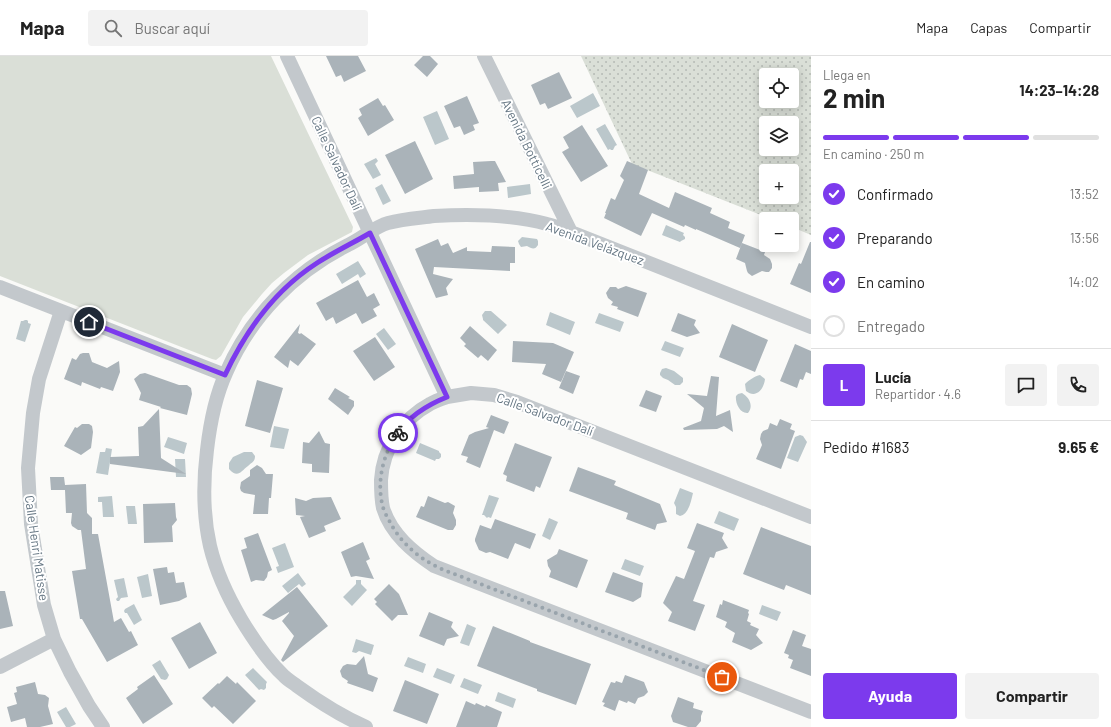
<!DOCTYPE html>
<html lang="es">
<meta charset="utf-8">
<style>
body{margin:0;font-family:Barlow,sans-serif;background:#f2f2f2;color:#222;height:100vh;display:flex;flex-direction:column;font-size:15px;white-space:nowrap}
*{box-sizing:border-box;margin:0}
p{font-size:13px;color:#767676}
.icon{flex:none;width:22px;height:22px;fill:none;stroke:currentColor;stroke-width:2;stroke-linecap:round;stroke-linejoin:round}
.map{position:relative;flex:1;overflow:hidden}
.side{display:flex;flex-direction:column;background:#fff;width:300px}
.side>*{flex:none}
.fabs{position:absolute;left:759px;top:12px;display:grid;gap:8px}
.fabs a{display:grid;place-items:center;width:40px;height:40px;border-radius:4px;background:#fff;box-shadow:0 2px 10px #0003;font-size:20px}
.pin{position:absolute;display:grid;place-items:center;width:34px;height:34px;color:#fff;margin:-17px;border:2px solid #fff;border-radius:50%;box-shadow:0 1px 4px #0007}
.courier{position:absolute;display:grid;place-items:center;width:40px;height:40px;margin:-20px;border:3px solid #7c3aed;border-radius:50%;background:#fff;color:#222;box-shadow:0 1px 5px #0007}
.headline em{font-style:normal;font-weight:700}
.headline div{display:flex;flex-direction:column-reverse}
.headline{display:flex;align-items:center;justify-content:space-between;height:68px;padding:0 12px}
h1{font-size:26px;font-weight:700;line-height:30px}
.bar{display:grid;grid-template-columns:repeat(4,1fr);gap:6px 4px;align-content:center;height:48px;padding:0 12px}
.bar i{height:5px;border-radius:3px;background:#e0e0e0}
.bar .active{background:#7c3aed}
.bar p{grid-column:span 4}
.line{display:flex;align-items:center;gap:10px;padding:0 12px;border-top:1px solid #e0e0e0}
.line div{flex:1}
.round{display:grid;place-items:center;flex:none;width:42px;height:42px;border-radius:4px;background:#f2f2f2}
ol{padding:0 12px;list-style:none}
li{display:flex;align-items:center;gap:12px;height:44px}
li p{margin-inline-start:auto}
li .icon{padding:4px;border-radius:50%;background:#7c3aed;color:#fff;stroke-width:4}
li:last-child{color:#767676}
li i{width:22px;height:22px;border:2px solid #e0e0e0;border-radius:50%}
.action{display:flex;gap:8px;margin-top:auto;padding:8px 12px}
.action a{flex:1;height:46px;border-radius:4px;background:#7c3aed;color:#fff;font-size:16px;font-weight:700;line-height:46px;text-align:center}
.action a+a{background:#f2f2f2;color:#222}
header{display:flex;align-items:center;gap:24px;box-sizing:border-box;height:56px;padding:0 20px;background:#fff;border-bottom:1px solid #e0e0e0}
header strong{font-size:19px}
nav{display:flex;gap:22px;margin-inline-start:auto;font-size:14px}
.search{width:280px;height:36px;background:#f2f2f2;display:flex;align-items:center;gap:10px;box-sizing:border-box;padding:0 14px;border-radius:4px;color:#767676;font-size:15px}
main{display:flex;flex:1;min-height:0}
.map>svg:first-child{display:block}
.grass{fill:url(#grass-dots);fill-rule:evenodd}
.green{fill:#dadfd7}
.water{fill:#bbc7cb}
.building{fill:#aab3b9}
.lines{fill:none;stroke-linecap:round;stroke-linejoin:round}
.minor{stroke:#c3c8cc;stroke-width:14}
.done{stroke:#99a4ac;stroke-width:4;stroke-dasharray:0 7.2}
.route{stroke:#7c3aed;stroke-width:5}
.labels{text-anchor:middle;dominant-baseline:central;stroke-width:4;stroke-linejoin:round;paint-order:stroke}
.street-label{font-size:13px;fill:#657683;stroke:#fff}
</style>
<header>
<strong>Mapa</strong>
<div class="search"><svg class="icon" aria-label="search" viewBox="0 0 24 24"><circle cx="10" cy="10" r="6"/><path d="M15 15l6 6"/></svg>Buscar aquí</div>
<nav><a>Mapa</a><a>Capas</a><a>Compartir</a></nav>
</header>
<main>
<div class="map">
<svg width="811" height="671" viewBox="0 0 811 671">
<defs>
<pattern id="grass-dots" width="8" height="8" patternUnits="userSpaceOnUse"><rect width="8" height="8" fill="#dadfd7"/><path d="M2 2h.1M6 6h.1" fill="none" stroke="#b4b9b4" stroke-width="1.8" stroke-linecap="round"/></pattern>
</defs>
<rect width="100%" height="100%" fill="#fafaf8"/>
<path class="grass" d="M581,0h230v179l-19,-8v-8h-21l-139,-55zM766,19h26v26h-26zM766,67h26v26h-26zM766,115h26v26h-26z"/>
<path class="green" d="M0,0h271l82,171 -1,5 -44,23 -24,18 -12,10 -10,11 -19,23 -22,39 -5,4 -4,-1 -212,-83z"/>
<path class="water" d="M593,37l7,13 -23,12 -7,-12z
M437,55l12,28 -14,6 -12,-28z
M605,68l12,21 -2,1 -2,4h-2l-1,-1 -2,1 -12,-21z
M376,102l2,3 -3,3 6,11 -8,4 -9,-15z
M382,128l9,17 -8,4 -8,-17z
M530,128l1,10 -23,4 -1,-11z
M666,169l18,8 -1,2 2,2v2l-4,2 -1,1 -18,-7z
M522,181l15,2 1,2v4c-3,5 -6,4 -11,1l-6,1 -2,-3 -1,-3z
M358,205l8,13 -6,4 -2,-4 -16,10 -6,-10z
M485,255h6l16,14 -9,9 -15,-14v-1l-1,-4z
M550,256l25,10 -5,13 -24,-10z
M599,257l25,9 -4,10 -25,-9z
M25,264h2l1,1v2l3,1 -6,18 -9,-3 5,-18h2z
M384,272l12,16 -8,6 -12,-16z
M665,285l19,7 -4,9 -19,-7z
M666,312l8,3 9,7v4l-3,3h-5l-7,-5 -5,-2 -3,-3v-2l2,-4z
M760,319l5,4c-1,10 -9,20 -19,12l-1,-7c4,-4 10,-8 15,-9z
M742,337c7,4 12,13 6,20 -8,1 -13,-10 -12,-17l2,-2z
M274,370l15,3 -5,20 -14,-2z
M800,379l3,1 4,6 -9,20 -11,-4 8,-21z
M168,381l19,6 -3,11 -20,-7z
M420,387l19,8v1l2,2v3l-2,2h-3l-1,2 -19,-8z
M106,392l6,1 -4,26 -12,-2 4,-21h5z
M244,396h8l3,4c0,6 -3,6 -7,10 -7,5 -10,13 -19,3v-6l4,-6z
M175,403h10l1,18h-10z
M680,432l13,5c-2,8 -4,21 -13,23l-4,-2v-7l-2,-4z
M489,439l10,3 -8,20 -3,-1 -1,1 -3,-3h-2z
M112,440l2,21h-11l-1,-15h-4v-5z
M126,450h9l2,18h-9z
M719,455l20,8 -5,12 -20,-8z
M549,462l9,4 -8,18 -8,-4z
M285,487l9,24 -16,6 -2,-6 3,-1 -7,-18z
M625,503l19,7 -4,10 -19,-7z
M298,517l8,11 -4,3 -3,-3 -11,9 -6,-7z
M148,518l4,22 -10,2 -5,-21z
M124,522l4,19 -7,1 -2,3h-2l-1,-2 2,-2 -4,-17z
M356,524h5v4l6,6 -15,16 -9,-9 13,-13z
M134,548l8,16 -8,5 -7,-12h-2l-1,-2 1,-2z
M762,549l19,7 -4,9 -18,-7z
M467,568l9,4 -7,18 -9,-3z
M356,583l18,6 -3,10 -12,-4 -3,2 -4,-1z
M408,601l18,7 -3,9 -19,-7z
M160,604l9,15 -2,4 -2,1 -4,-1 -9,-14z
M253,612l14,14 -1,2v4l-2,2 -3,-1 -2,1 -14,-15z
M437,612l18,7 -4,9 -18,-7z
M464,622l18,7 -4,9 -18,-7z
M498,636l18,7 -3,9 -18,-7z
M66,651l10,17 -6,3h-4l-9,-15z"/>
<path class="building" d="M326,0h32l8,15 -22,11 -3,-7 -5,2z
M423,0h7l8,8 -11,13 -13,-12z
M559,16l13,26 -24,11 -3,-6 -5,2 -9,-20z
M467,40l12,27 -6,2 2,5 -11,5 -4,-9 -6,2 -10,-22z
M378,42l5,8 2,-1 9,15 -26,16 -10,-18 4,-3 -3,-6z
M582,69l26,41 -27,16 -19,-30 7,-4 -6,-11z
M415,85l18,38 -28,15 -20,-39z
M491,105h4l11,21 -8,1 1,8 -20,1v-5l-25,2 -1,-13 21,-2 -1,-12z
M627,105l21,9 -9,24 30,14 6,-16 37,16 -2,5 20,9 -2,6 17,7 -5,13 -44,-19v1l-11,-5 -1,2 -32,-14 -11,23 -37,-18 2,-5h-1l6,-15 4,2 9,-20 -4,-4z
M438,183l3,7 7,-3 5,10 14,-6v4l24,1 1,-6 23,1v16h-5v8l-76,-4 -1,7 20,5 -7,9 2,7 -12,3 -21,-49z
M810,186h1v51l-21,-9 9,-21 2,1z
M742,187l23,9 -1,3 6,4 2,5v4l-3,4h-3l-4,-1 -10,5 -4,-3 -1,-2 -2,-8 -9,-4z
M358,224l9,17 7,-4 6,12 -7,4 4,7 -15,8 -6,-11 -20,11 -3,-7 -7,4 -10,-18z
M626,230l21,7 -9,24 -21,-8 1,-2 -7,-2 2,-3 -5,-4 -2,-5 4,-6h6l2,2z
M678,257l18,7 -2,5 6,8 -13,4 -16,-6z
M300,268l-2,9 2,1 1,-1 15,11 -18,22 -8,-6 -2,8 -14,-11z
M732,268l36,16 -13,32 -36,-15z
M470,270l27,24 -9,11 -7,-6 -3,3 -14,-12 2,-2 -6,-6z
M375,281l20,30 -21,14 -21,-30z
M513,285l40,2 21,9 -13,30 -19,-8 4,-10 -34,-2z
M795,288l16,7v23l-5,-2 -3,8 -3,-1 -3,9 -17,-7z
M83,297h6l3,9 15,6 12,-7 1,11 -7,19 -12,-4 -1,2 -18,-7 -1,4 -17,-7 8,-21 4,2 4,-6z
M566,315l14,5 -7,18 -14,-6z
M145,317l34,12h8l4,3 1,6 -5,21 -27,-7 1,-1 -22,-7 2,-7 -7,-14 6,-5z
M711,320l8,1 -3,39 14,-6 3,22 -9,-6 -7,3 -33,1 -1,-2 18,-7 3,-13 -17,-14 20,2z
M257,324l26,8 -13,45 -25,-7z
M335,332l15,9 -2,1 6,3v5l-6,9 -20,-16z
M646,334l16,6 -6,16 -17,-6z
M159,353l2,49 25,16 -76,-10v-7l29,-1 -1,-29 5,-1z
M491,359l18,7 -5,12 -10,-4 -14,38 -14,-6 2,-5 -7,-2 8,-20 6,-3 14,-4 -3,-1z
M780,363l12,5 -2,5 5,2 -14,38 -25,-10 6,-14 -2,-6 1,-5 2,-3 5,-2 2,-6 7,3z
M82,368h7l3,2 1,6 -2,16 -10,7 -17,-9 11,-19 2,1z
M319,375l6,12 5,1 -1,29 -17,-1v-8l-10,-1 1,-21 6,1z
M515,387l37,14 -12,31 -4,-2 -2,6 -28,-11 1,-5 -4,-2z
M257,409l5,3 4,6h7l-2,24h-2l-1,16h-15l2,-19 -11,-2 -3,-2 -1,-3 1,-6 9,-6v-6z
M578,411l38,14 -2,4 46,19 7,18 -10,2 -2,6 -29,-11 2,-6 -59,-22z
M50,421h14l1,8 21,-1 1,29 5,5v16h6l16,88 7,-4 8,14 2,-1 7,14 -31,17 -25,-43h-2l-8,-48 14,-2 -5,-39h-3l-6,-4 -1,-3 1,-10h-6l-1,-23h-14z
M428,440l17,7 3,-1 7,4 -2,7 3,7v5l-3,5h-5l-32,-13 5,-11 3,1z
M331,441l10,22 -17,7 2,5 -17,7 -9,-21 5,-1 -9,-1 -1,-17 11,3 7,-3z
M175,447l1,14 1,3 -5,6 1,16 -29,1 -1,-39z
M495,463l41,15 -6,15 -15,-6 -7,16 -18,-7 -4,1 -7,-3 -4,-9v-2l5,-14 11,4z
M697,467l27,10 -2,5 6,10 -12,4 -2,6 -4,-1 -17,44 12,4 -10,26 -27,-10 4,-9 -9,-9 13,-27 8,3 11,-28 -8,-3z
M761,471l50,19v49l-25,-10 -2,5 -41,-16z
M258,477l14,37 -4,2 -1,5 -3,4 -8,-1 -5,2 -10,-32 6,-2 -3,-10z
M363,486l7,17 -4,2 8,18 -18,-3 -5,1 -10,-25z
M559,493l29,11 -11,28 -28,-11 2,-6 -3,-5 -1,-6 10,-6z
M167,511l1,6 6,-1 2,11 8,-1 3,15 -8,4 -19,4 -7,-36z
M613,516l30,11 -2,14 -8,5 -28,-10z
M389,528l10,10 9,21h-10l-6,6 -17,-17 2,-2 -3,-3z
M297,531l31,39 -45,36 -2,-2 13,-24 -12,-15 7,-8v-1l-13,7 -3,1 -11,-5z
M0,535h5l8,35 -13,3z
M723,544l26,10 -1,3 1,1 -2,7 4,2 -1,2 9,4 -3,6 7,8 -12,7 -19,-8 3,-9 -10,-6 2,-5 -11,-5 4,-13 2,1z
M429,556l24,10 -2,5 8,9 -12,3 -3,7 -25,-10z
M200,566l17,31 -28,16 -18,-31z
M493,570l37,15v1l61,22 -15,41 -39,-14v-2l-60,-23z
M793,574l13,5 -4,11 9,3v27l-21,-8 3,-8 -5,-2 1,-3 -5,-2z
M364,600l4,18 10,4 -5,14 -26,-9 1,-2 -6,-4 -2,-6 3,-5 4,-2 9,1z
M154,619l19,29 -30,20 -17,-26 12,-9 -1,-2z
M625,619l19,7 4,10 -4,4 -6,2 -3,6 -7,-3 -1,2 -8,-3 -4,11 -12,-5 2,-3 -3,-1 9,-20 4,1 1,-2 6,2z
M227,620l9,8 1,-2 19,19 -23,23 -19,-18 -2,2 -10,-10 16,-15 1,1z
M405,624l34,14 -12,30 -34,-13z
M35,626l3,12 7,1 4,3 -1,8 5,18 -13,3h-13l-2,-9 -14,4 -4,-15 10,-3 -3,-11 3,-1 -1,-5z
M678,641l16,6 -1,5 10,3 -2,5v5l-5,6h-8l-15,-5 -2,-6z
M466,645l9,4 1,-2 9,4 1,-2 16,7 -5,15h-41z"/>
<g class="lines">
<path class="minor" d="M287,0l160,341 24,-4 23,2 23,7 294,115
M484,0l87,176
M0,231l225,88
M61,255l-22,68 -6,34 -5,55 3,56 13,81 10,34 16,33 19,34 14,21
M447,341c-6,2 -12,4 -17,7 -28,15 -47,44 -49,76 0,9 0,19 2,28 8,26 30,44 51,58l377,146
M0,611l54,-28
M366,671c-25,-11 -47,-25 -69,-41 -4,-3 -9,-6 -13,-10 -17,-16 -31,-37 -43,-57 -13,-22 -25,-48 -31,-73 -7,-31 -7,-64 -3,-96 3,-26 8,-53 19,-77 24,-56 68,-101 122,-128 13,-6 28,-19 40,-22 15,-4 31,-5 46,-7 37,-2 77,-2 113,8 8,2 16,5 24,8l240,95"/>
</g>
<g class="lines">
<path class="done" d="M398,377c-15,20 -22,50 -15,74 1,4 3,8 5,11 11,24 32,42 56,52l278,107"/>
<path class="route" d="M89,266l136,53c21,-45 50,-85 92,-112 17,-11 36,-20 53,-30l77,164c-20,8 -37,18 -49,36"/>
</g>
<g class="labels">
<g class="street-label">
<text transform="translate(527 88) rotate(64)">Avenida Botticelli</text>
<text transform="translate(337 107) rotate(65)">Calle Salvador Dalí</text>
<text transform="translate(595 187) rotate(20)">Avenida Velázquez</text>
<text transform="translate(545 358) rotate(20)">Calle Salvador Dalí</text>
<text transform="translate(37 492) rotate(82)">Calle Henri Matisse</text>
</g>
</g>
</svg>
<div class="fabs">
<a><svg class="icon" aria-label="locate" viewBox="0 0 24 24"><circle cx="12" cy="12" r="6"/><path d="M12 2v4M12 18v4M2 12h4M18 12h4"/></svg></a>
<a><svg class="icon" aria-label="layers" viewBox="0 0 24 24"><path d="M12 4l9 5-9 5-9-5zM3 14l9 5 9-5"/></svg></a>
<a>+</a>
<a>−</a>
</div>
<div class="pin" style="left:722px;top:621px;background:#ea580c"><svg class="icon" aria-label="bag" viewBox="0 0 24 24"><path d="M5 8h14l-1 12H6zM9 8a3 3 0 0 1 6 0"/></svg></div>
<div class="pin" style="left:89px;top:266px;background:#1f2937"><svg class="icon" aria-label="home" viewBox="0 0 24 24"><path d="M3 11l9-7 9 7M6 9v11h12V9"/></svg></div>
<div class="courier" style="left:398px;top:377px"><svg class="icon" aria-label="bike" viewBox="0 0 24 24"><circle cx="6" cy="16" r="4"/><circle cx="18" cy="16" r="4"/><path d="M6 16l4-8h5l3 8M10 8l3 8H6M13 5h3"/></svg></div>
</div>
<section class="side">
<div class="headline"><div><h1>2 min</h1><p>Llega en</p></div><em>14:23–14:28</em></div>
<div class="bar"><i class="active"></i><i class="active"></i><i class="active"></i><i></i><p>En camino · 250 m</p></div>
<ol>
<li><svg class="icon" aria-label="check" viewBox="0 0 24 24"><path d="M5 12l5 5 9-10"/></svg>Confirmado<p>13:52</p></li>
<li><svg class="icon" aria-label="check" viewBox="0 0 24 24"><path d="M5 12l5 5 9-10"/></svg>Preparando<p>13:56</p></li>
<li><svg class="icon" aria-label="check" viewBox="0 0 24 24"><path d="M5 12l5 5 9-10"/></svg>En camino<p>14:02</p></li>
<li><i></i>Entregado</li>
</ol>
<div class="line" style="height:72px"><b class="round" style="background:#7c3aed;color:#fff">L</b><div><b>Lucía</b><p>Repartidor · 4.6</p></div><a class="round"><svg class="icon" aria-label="chat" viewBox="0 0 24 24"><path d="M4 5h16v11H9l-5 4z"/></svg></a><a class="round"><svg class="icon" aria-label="phone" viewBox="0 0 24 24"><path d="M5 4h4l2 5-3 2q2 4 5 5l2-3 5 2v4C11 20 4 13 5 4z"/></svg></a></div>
<div class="line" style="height:52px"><div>Pedido #1683</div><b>9.65 €</b></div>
<div class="action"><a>Ayuda</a><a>Compartir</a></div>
</section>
</main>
